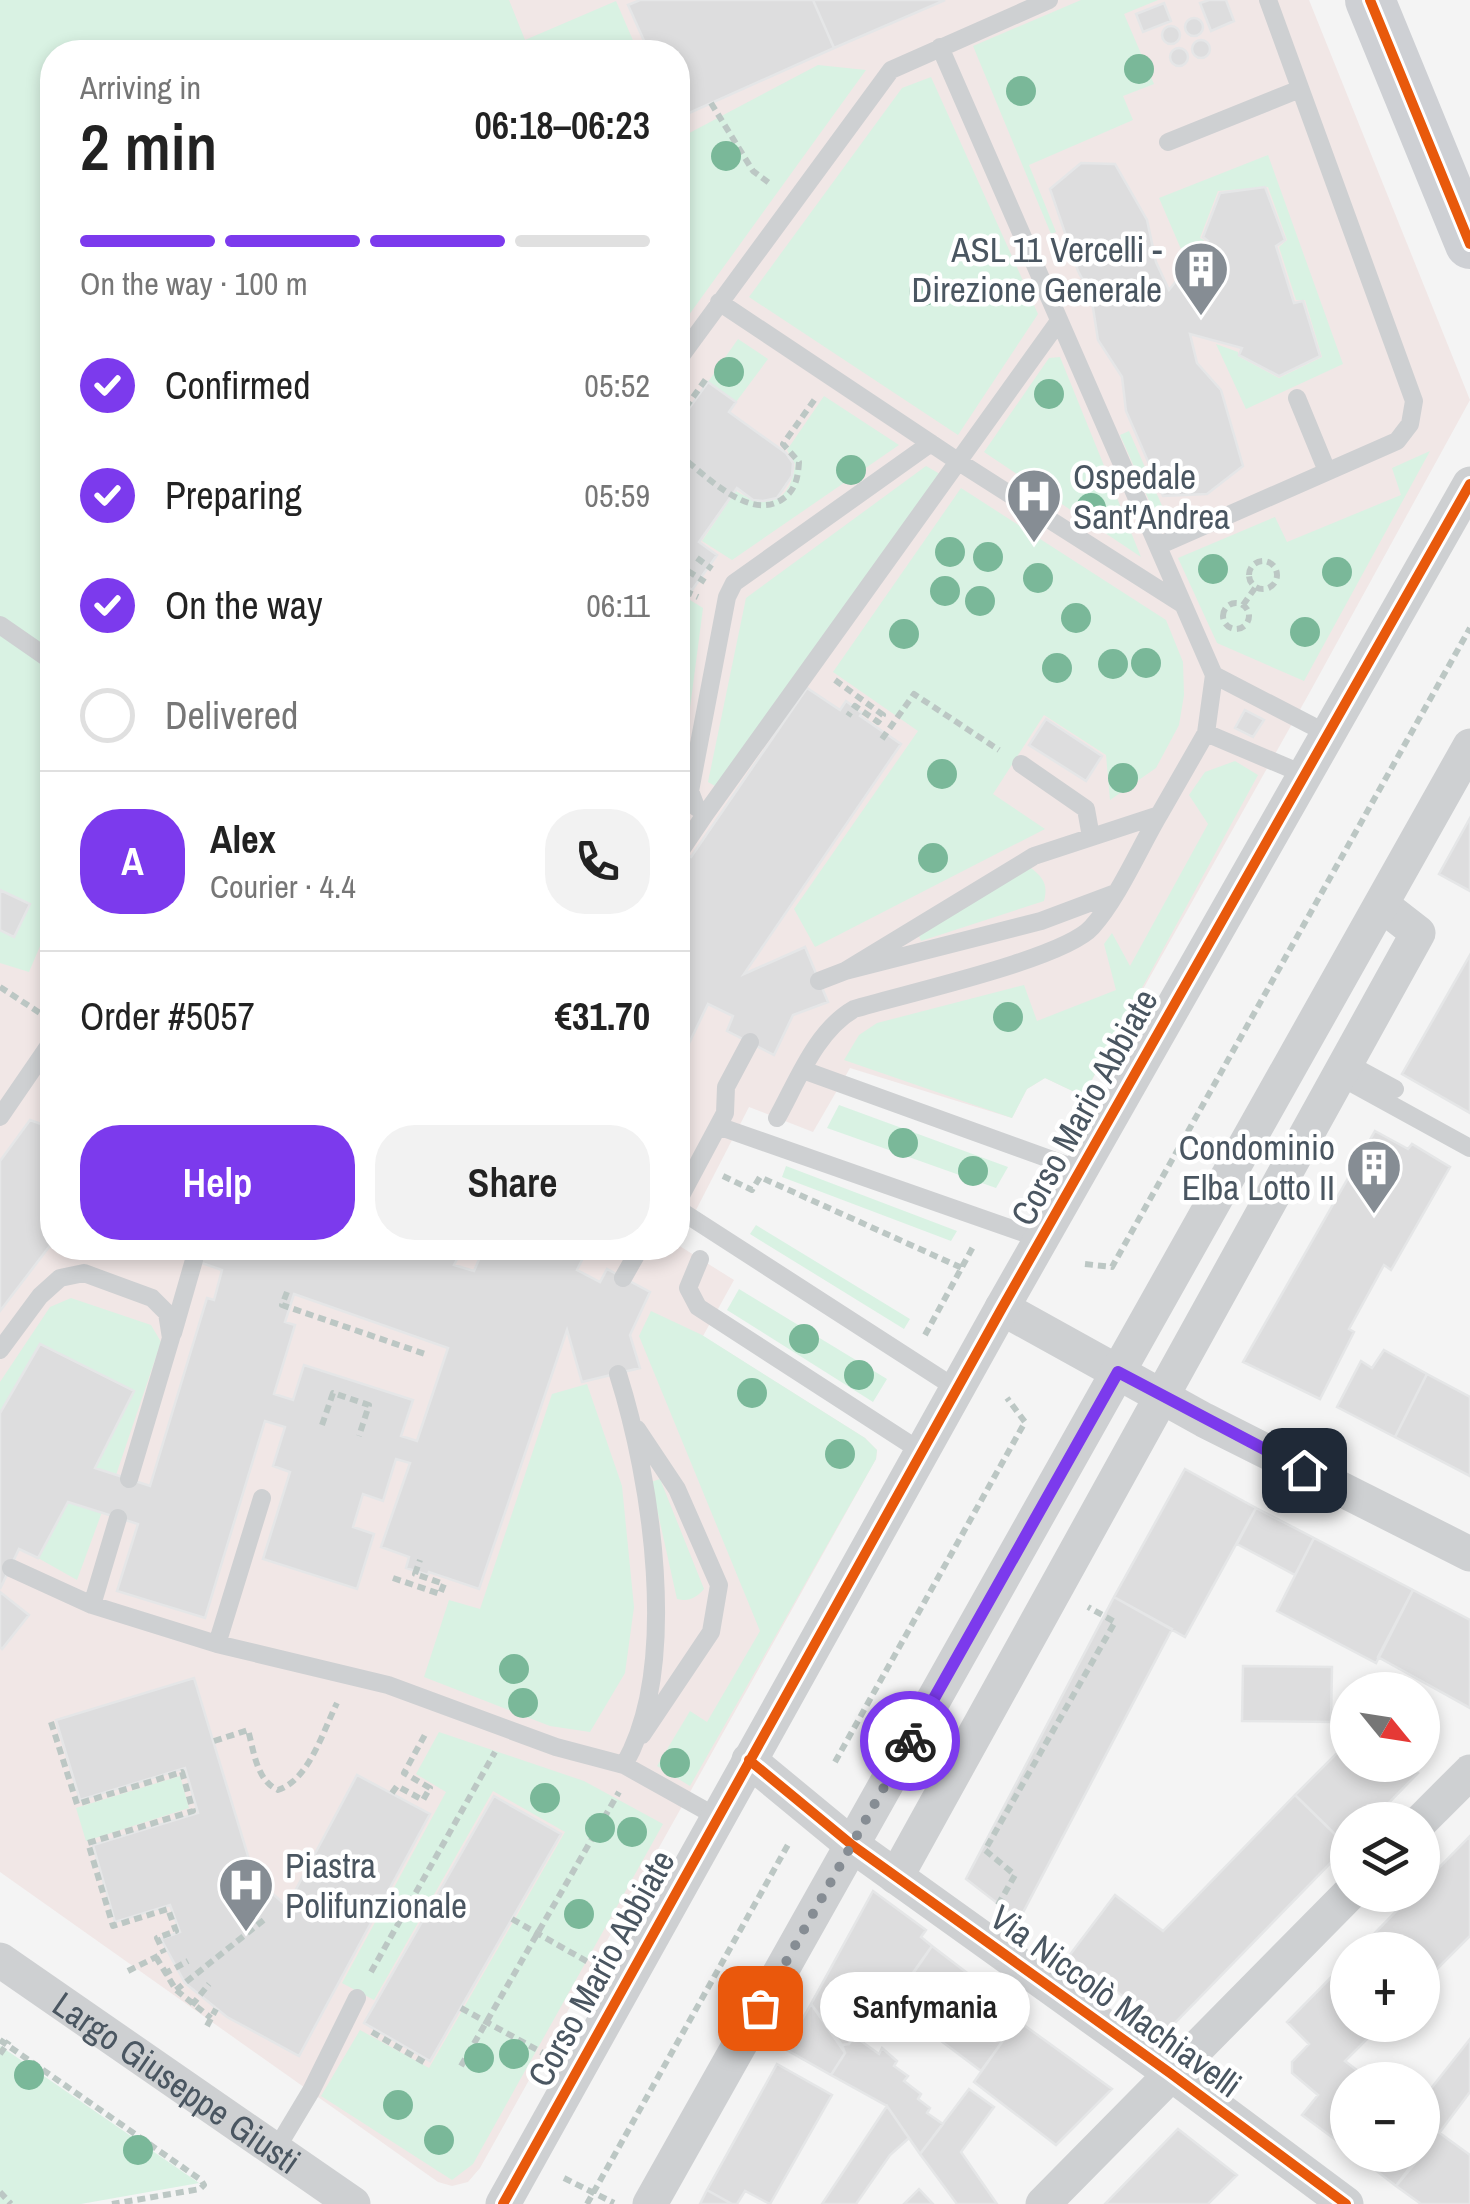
<!DOCTYPE html>
<meta charset="utf-8">
<style>
body{margin:0;font-family:"Archivo Narrow",sans-serif;background:#f2f2f2;color:#222;height:100vh;display:flex;flex-direction:column;font-size:38px;white-space:nowrap}
*{box-sizing:border-box;margin:0}
p{font-size:32px;color:#767676}
.icon{flex:none;width:55px;height:55px;fill:none;stroke:currentColor;stroke-width:2;stroke-linecap:round;stroke-linejoin:round}
.map{position:relative;flex:1;overflow:hidden}
.sheet{position:absolute;left:40px;top:40px;width:650px;height:1220px;display:flex;flex-direction:column;background:#fff;border-radius:40px;box-shadow:0 5px 15px #0003}
.sheet>*{flex:none}
.needle{width:65px;rotate:120deg}
.tools{position:absolute;left:1330px;top:1672px;display:grid;gap:20px}
.tools a{display:grid;place-items:center;width:110px;height:110px;border-radius:50%;background:#fff;box-shadow:0 5px 15px #0003;font-size:50px}
.pin{position:absolute;display:grid;place-items:center;width:85px;height:85px;color:#fff;margin:-42px;border-radius:20px;box-shadow:0 5px 15px #0006}
.courier{position:absolute;display:grid;place-items:center;width:100px;height:100px;margin:-50px;border:8px solid #7c3aed;border-radius:50%;background:#fff;color:#222;box-shadow:0 2px 12px #0007}
.bubble{position:absolute;height:70px;border-radius:35px;background:#fff;box-shadow:0 5px 15px #0003;font-size:32px;font-weight:600;line-height:70px;text-align:center}
.head em{font-style:normal;font-weight:600}
.head div{display:flex;flex-direction:column-reverse}
.head{display:flex;align-items:center;justify-content:space-between;height:170px;padding:0 40px}
h1{font-size:65px;font-weight:600;line-height:75px}
.bar{display:grid;grid-template-columns:repeat(4,1fr);gap:15px 10px;align-content:center;height:120px;padding:0 40px}
.bar i{height:12px;border-radius:8px;background:#e0e0e0}
.bar .on{background:#7c3aed}
.bar p{grid-column:span 4}
.line{display:flex;align-items:center;gap:25px;padding:0 40px;border-top:2px solid #e0e0e0}
.line div{flex:1}
.round{display:grid;place-items:center;flex:none;width:105px;height:105px;border-radius:40px;background:#f2f2f2}
ol{padding:0 40px;list-style:none}
li{display:flex;align-items:center;gap:30px;height:110px}
li p{margin-inline-start:auto}
li .icon{padding:10px;border-radius:50%;background:#7c3aed;color:#fff;stroke-width:4}
li:last-child{color:#767676}
li i{width:55px;height:55px;border:5px solid #e0e0e0;border-radius:50%}
.action{display:flex;gap:20px;margin-top:auto;padding:20px 40px}
.action a{flex:1;height:115px;border-radius:40px;background:#7c3aed;color:#fff;font-size:40px;font-weight:600;line-height:115px;text-align:center}
.action a+a{background:#f2f2f2;color:#222}
.map>svg:first-child{display:block}
.medical{fill:#f1e7e6}
.green{fill:#d9f2e3}
.building{fill:#ddddde;stroke:#e5e6e7;stroke-width:2.5;fill-rule:evenodd}
.lines{fill:none;stroke-linecap:round;stroke-linejoin:round}
.path{stroke:#bcc7c4;stroke-width:6;stroke-dasharray:8 5;stroke-linecap:butt}
.service{stroke:#ced0d2;stroke-width:18}
.minor{stroke:#ced0d2;stroke-width:35}
.secondary{stroke:#ced0d4;stroke-width:50}
.cycleway-casing{stroke:#fff;stroke-width:16}
.cycleway{stroke:#e8590c;stroke-width:10}
.tree{fill:#7ab899}
.done{stroke:#868d94;stroke-width:10;stroke-dasharray:0 18}
.route{stroke:#7c3aed;stroke-width:12}
.labels{text-anchor:middle;dominant-baseline:central;stroke-width:9;stroke-linejoin:round;paint-order:stroke}
.poi-label{font-size:35px;fill:#4a5661;stroke:#fff;text-anchor:end}
.street-label{font-size:35px;fill:#4a5661;stroke:#fff}
</style>
<div class="map">
<svg width="1470" height="2204" viewBox="0 0 1470 2204">
<rect width="100%" height="100%" fill="#f4f4f4"/>
<path class="medical" d="M375,0h934l161,400 -159,290 -228,406 -38,-18 -18,11 -15,29 -162,-50 -37,64 -64,-25 -71,138v-1193h-379z
M52,227v1021l626,-3 56,35 -31,56 162,102 12,12 -1,9 -396,709 -12,14 -16,4 -14,-4 -438,-310v-1595z"/>
<path class="green" d="M0,0h509l16,40 91,-39 22,51h-586v866l-23,54 -29,-9z
M1081,0h77l-34,14 30,70 -31,12 10,24 -104,45 27,67 -5,2 -78,-188z
M818,65l48,5 -188,260v-191z
M931,77l107,237 -80,121 -209,-138 153,-209z
M1268,155l75,209 -97,45 -30,-65 22,8v4l41,22 43,-21 -17,-57h-9l-17,-53 8,-7 -19,-53 -50,4 -18,47 4,2 -17,23 -28,-65z
M738,339l30,20 -32,43 -28,-20z
M1060,357l81,200 -157,-105 65,-94z
M824,396l75,49 -167,115 -30,-19 34,-50c31,20 55,11 59,-27l-8,-14z
M1129,431l38,86 -9,4 -38,-86z
M1430,451l-126,230 -87,-38 -39,-85 97,-41 12,25 114,-47 -9,-27z
M926,466l14,8 -225,312 -7,-4 38,-184z
M961,488l205,132 17,42 1,33 -5,30 -23,43 -46,32 -4,-45 -62,-40 -51,79 52,35 -230,118 -21,-38 124,-178 -85,-59z
M690,600l13,8 -25,192v-182z
M1235,761l23,14 -175,321 -38,-18 -18,11 -15,29 -168,-58 15,-25 18,-12 147,-38 13,36 79,-31 -12,-46 8,-11 18,33 78,-142 -19,-29 16,-23z
M1031,868c13,10 17,17 13,33l-123,40 -3,-8z
M839,1105l169,62 -12,21 -169,-60z
M786,1166l171,65 -6,10 -169,-64z
M756,1225l154,94 -6,10 -154,-95z
M739,1289l148,90 -14,23 -146,-92z
M71,1298l80,27 10,17 -45,133 -21,-7 38,-77 -93,-47 -40,69v-31l50,-75z
M651,1311l51,24 163,103 12,12 -1,9 -186,327 -33,-20 33,-55 17,11 53,-91 -121,-295z
M587,1384l35,102 12,121 -9,66 -35,59 -40,-6 -126,-49 25,-77 31,9 72,-215z
M660,1479l44,110c-8,9 -15,13 -27,10l-26,-117z
M68,1502l34,10 -25,68 -39,-22z
M439,1732l145,49 79,43 -190,340 -21,16 -131,-84 39,-66 69,38 136,-236 -72,-41 -119,209 -32,-17 104,-191 -30,-18z
M180,1776l9,32 -103,33 -10,-33z
M0,2046l12,8 187,129 -118,21h-81z"/>
<path class="building" d="M640,0h173l21,48 -156,70v-66h-29l-21,-47z
M813,0h132l-111,48z
M1209,0h17l8,21 -23,10 -11,-28z
M1164,3l7,18 -28,11 -7,-18z
M1185 27a9 9 0 1 1 18 0a9 9 0 1 1-18 0Z
M1162 35a9 9 0 1 1 18 0a9 9 0 1 1-18 0Z
M1192 49a9 9 0 1 1 18 0a9 9 0 1 1-18 0Z
M1170 57a9 9 0 1 1 18 0a9 9 0 1 1-18 0Z
M1081,163l34,1 32,56 9,42 13,28 39,-49 -5,-4 17,-44 45,-6 20,53 -9,6 18,57 9,-2 17,55 -41,20 -40,-21 3,-7 -52,-14 7,29 24,27 22,76 -36,28 -44,2 -37,-85 -4,-34 -24,-37 -7,-45 -13,-24 -28,-82z
M708,382l28,20 -7,10 57,41 7,10 -1,13 -15,22 -14,3 -10,-1 -16,-12 -38,54 18,13 -25,35 -14,-10v-156z
M807,688l33,22 6,-9 16,12 -2,3 41,28 -157,230 61,-27 23,55 -35,13 -19,40 -47,-24 6,-15 -25,-12 -30,62v-218l13,9z
M1245,710l19,10 -11,17 -18,-9z
M1046,719l56,37 -16,25 -57,-36z
M1470,818v73l-31,-17z
M0,890l30,14 -16,33 -14,-7z
M1470,955v158l-68,-39z
M30,1120l22,8v115l-52,68v-150z
M1375,1131l33,18 4,-5 38,23 -59,103 -7,-5 -35,64 5,3 -34,67 -77,-37z
M159,1248h304l-9,17 20,6 10,-23h104l-11,22 23,12 7,-13 43,23 -20,43 10,33 -58,14 -15,-52 -88,259 -50,-17 -1,3 -22,-7 3,-11 -28,-10 29,-84 -14,-4 -13,42 -20,-7 -10,33 21,7 -17,55 -94,-30 27,-87 -17,-6 12,-39 -20,-6 -60,197 -88,-27 21,-67 -70,-22 -30,56 -19,-9 -19,40v-176l40,-69 94,47 -39,77 55,18 57,-188 7,2 8,-30zM294,1294l154,54 -31,93 -16,-5 12,-36 -109,-35 -11,35 -19,-6 21,-69 -10,-3z
M1384,1350l43,24 -32,63 -58,-30 24,-46 11,7z
M1427,1374l43,23v79l-75,-39z
M1185,1469l71,39 -71,129 -71,-40z
M1256,1508l58,30 -19,37 -58,-31z
M1314,1538l99,52 -37,73 -99,-52z
M1413,1590l57,30v88l-92,-51z
M0,1592l29,23 -27,34 -2,-2z
M1114,1597l58,32 -153,291 -53,-41z
M1243,1666l89,1 -1,55 -89,-1z
M194,1678l61,201 32,27 70,-131 73,39 -131,242 -72,-39 -42,-34 -24,-44 19,-7 -10,-27 -55,17 -22,-77 105,-32 -13,-45 -105,32 -24,-80z
M1348,1742v23h62l8,8 -46,47h-24l-1,26 -52,-51z
M1295,1795l52,51 -179,184 -99,-74 46,-61 48,36z
M494,1796l67,38 -131,227 -66,-38z
M1470,1836v100l-48,48v-34h-39l-13,-12 42,-43h10v-10z
M873,1891l53,39 -5,7 11,9 -37,52 -17,-13 -10,17 4,3 -18,31 -5,8 -7,1 -31,-41z
M932,1946l90,69 -41,56 -89,-67z
M1348,1960v65h33l-36,36 25,19h-22v69l-46,-34 16,-20 -26,-22v-11l17,-18 -22,-22z
M811,2004l34,49 -14,22 -46,-26z
M1017,2020l95,69 -56,56 -82,-63z
M854,2036l25,18 3,-6 15,13 -3,5 14,10 -4,5 17,13 -3,5 12,9 -3,5 16,11 -23,30 -33,-48 -56,-31 14,-22 -3,-8 7,-1z
M1470,2039v53l-30,40 -18,-13v-19z
M777,2064l55,31 -62,109 -25,-13 -8,13h-5l-25,-14z
M969,2089l25,18 -33,45 36,52h-40l-37,-50z
M887,2106l22,32 -19,17 -34,49h-34z
M1422,2119l15,12 -15,20z
M1178,2129l59,46 -29,29h-103z
M1437,2131l33,24v49h-49l-25,-18 26,-31z
M1356,2155h63l-23,31z
M919,2189l14,15h-29z
M707,2190l25,14h-32z"/>
<g class="lines">
<path class="path" d="M711,103l42,68 19,14
M678,418l28,-39
M678,454c26,19 72,70 106,44 12,-9 14,-21 15,-36l-16,-18 32,-45
M697,558l15,11
M1249 575a14 14 0 1 1 28 0a14 14 0 1 1-28 0Z
M688,571l17,11
M678,602l7,-11 13,6
M1223 616a13 13 0 1 1 26 0a13 13 0 1 1-26 0Z
M1243,605l12,-17
M835,680l48,35 -5,7 -23,-16 -7,10
M882,739l32,-45 85,56
M0,987l43,28
M723,1176l29,14 8,-13 202,91
M1085,1264l27,3 358,-639
M287,1292l-5,13 143,49
M925,1335l49,-90
M322,1425l11,-32 36,12 -10,31
M393,1578l47,16 4,-10 -29,-10 5,-14
M51,1722l26,82 105,-32 11,39 -105,32 25,83 55,-17 8,22 -19,7 7,15
M214,1741l34,-11c6,21 8,50 30,60 31,-10 45,-59 59,-87
M835,1762l190,-340 -18,-24
M392,1793l5,-7 26,14 7,-12 -26,-15 23,-42
M998,1905l17,-30 -30,-25 130,-228 -27,-15
M512,1919l83,47
M156,1957l20,33 35,28
M128,1971l30,-15
M371,1972l124,-220
M164,1974l24,-13
M176,1990l89,-71
M192,2005l17,-21
M461,2008l82,45
M207,2026l9,-17
M372,2032l55,32
M0,2040l201,140 3,5 -4,4 -88,15
M0,2054l9,-13
M461,2066l158,-274
M564,2178l50,25
M0,2192l11,12
M587,2204l202,-361"/>
<path class="service" d="M1168,142l132,-53
M719,302l240,160 223,142
M678,360l213,-290 158,-70
M1297,398l30,73
M931,443l-197,140 -7,14 -37,194 6,16 10,6 353,-492
M1158,546l239,-105 13,-17 4,-23 -146,-401
M0,625l52,36
M1214,675l112,58
M1206,733l97,41
M1021,764l65,45 5,28
M681,850l25,-37
M845,971l189,-115 125,-41 47,-82 8,-58 -274,-628
M819,981l26,-10 196,-50 72,-27
M1347,1063l48,26
M803,1070l277,100
M1339,1076l131,72
M0,1117l52,-76
M777,1118c21,-38 39,-87 77,-109 49,-15 210,-50 238,-82 26,-29 47,-78 67,-112
M718,1126l323,113
M678,1201l47,-88 1,-26 24,-45
M678,1209l279,180
M700,1259l-12,29 10,19 224,145
M623,1278l17,-30
M173,1333l21,-73
M0,1350l40,-54 20,-18 24,-5 68,25 15,15 4,25 -42,141
M618,1374c33,104 63,292 6,391l93,52
M637,1429l40,60 42,96 -8,47 -69,103
M11,1568l81,37 125,39 171,41 168,62 68,18
M92,1605l26,-87
M217,1644l45,-146
M275,2151l36,-60 46,-93"/>
<g class="minor">
<path d="M1002,1308l202,112 266,134"/>
<path d="M749,1760l103,85 318,228 176,131"/>
<path d="M1422,1820l48,-48"/>
<path d="M896,1877l522,-944 -36,-28"/>
<path id="s1" d="M0,1960l353,244"/>
<path d="M503,2204l499,-896 468,-824"/>
<path d="M650,2204l820,-1458"/>
<path d="M1043,2204l305,-309"/>
</g>
<path class="secondary" d="M1370,0l100,244"/>
<g class="cycleway-casing">
<path id="cycleway" d="M1370,0l100,244
M749,1760l103,85 318,228 176,131
M503,2204l499,-896 468,-824"/>
</g>
<use href="#cycleway" class="cycleway"/>
</g>
<g class="tree">
<circle cx="1139" cy="69" r="15"/>
<circle cx="1021" cy="91" r="15"/>
<circle cx="726" cy="156" r="15"/>
<circle cx="924" cy="291" r="15"/>
<circle cx="729" cy="372" r="15"/>
<circle cx="1049" cy="394" r="15"/>
<circle cx="851" cy="470" r="15"/>
<circle cx="1091" cy="508" r="15"/>
<circle cx="950" cy="552" r="15"/>
<circle cx="988" cy="557" r="15"/>
<circle cx="1213" cy="569" r="15"/>
<circle cx="1337" cy="572" r="15"/>
<circle cx="1038" cy="578" r="15"/>
<circle cx="945" cy="591" r="15"/>
<circle cx="980" cy="601" r="15"/>
<circle cx="1076" cy="618" r="15"/>
<circle cx="1305" cy="632" r="15"/>
<circle cx="904" cy="634" r="15"/>
<circle cx="1146" cy="663" r="15"/>
<circle cx="1113" cy="664" r="15"/>
<circle cx="1057" cy="668" r="15"/>
<circle cx="942" cy="774" r="15"/>
<circle cx="1123" cy="778" r="15"/>
<circle cx="933" cy="858" r="15"/>
<circle cx="1008" cy="1017" r="15"/>
<circle cx="903" cy="1143" r="15"/>
<circle cx="973" cy="1171" r="15"/>
<circle cx="804" cy="1339" r="15"/>
<circle cx="859" cy="1375" r="15"/>
<circle cx="752" cy="1393" r="15"/>
<circle cx="840" cy="1454" r="15"/>
<circle cx="514" cy="1669" r="15"/>
<circle cx="523" cy="1703" r="15"/>
<circle cx="675" cy="1763" r="15"/>
<circle cx="545" cy="1798" r="15"/>
<circle cx="600" cy="1828" r="15"/>
<circle cx="632" cy="1832" r="15"/>
<circle cx="579" cy="1914" r="15"/>
<circle cx="514" cy="2054" r="15"/>
<circle cx="479" cy="2058" r="15"/>
<circle cx="29" cy="2075" r="15"/>
<circle cx="398" cy="2105" r="15"/>
<circle cx="439" cy="2140" r="15"/>
<circle cx="138" cy="2150" r="15"/>
</g>
<g class="lines">
<path class="done" d="M760,2008l150,-267"/>
<path class="route" d="M910,1741l208,-369 186,98"/>
</g>
<defs>
<g id="building-pin" transform="scale(2.875)"><path d="M0 17L-7.5 6A9.5 9.5 0 1 1 7.5 6Z" fill="#868d94" stroke="#fff"/><path d="M-4-6H4V6H1V3H-1V6H-4ZM-2.5-4.3h1.7v1.8h-1.7ZM.8-4.3h1.7v1.8H.8ZM-2.5-1h1.7V.8h-1.7ZM.8-1h1.7V.8H.8Z" fill="#fff"/></g>
<g id="hospital-pin" transform="scale(2.875)"><path d="M0 17L-7.5 6A9.5 9.5 0 1 1 7.5 6Z" fill="#868d94" stroke="#fff"/><path d="M-5-5h3v3.5h4V-5h3V5h-3V1.5h-4V5h-3Z" fill="#fff"/></g>
</defs>
<g fill-rule="evenodd">
<use href="#building-pin" x="1201" y="269"/>
<use href="#hospital-pin" x="1034" y="496"/>
<use href="#building-pin" x="1374" y="1167"/>
<use href="#hospital-pin" x="246" y="1885"/>
</g>
<g class="labels">
<g class="poi-label">
<text x="1162" y="249">ASL 11 Vercelli -<tspan x="1162" dy="40">Direzione Generale</tspan></text>
<text x="1073" y="476" text-anchor="start">Ospedale<tspan x="1073" dy="40">Sant'Andrea</tspan></text>
<text x="1335" y="1147">Condominio<tspan x="1335" dy="40">Elba Lotto II</tspan></text>
<text x="285" y="1865" text-anchor="start">Piastra<tspan x="285" dy="40">Polifunzionale</tspan></text>
</g>
<g class="street-label">
<text transform="translate(1084 1107) rotate(-61)">Corso Mario Abbiate</text>
<text transform="translate(601 1968) rotate(-61)">Corso Mario Abbiate</text>
<text transform="translate(1116 2001) rotate(36)">Via Niccolò Machiavelli</text>
<text stroke="none"><textPath href="#s1" startOffset="215">Largo Giuseppe Giusti</textPath></text>
</g>
</g>
</svg>
<div class="tools">
<a><svg class="needle" viewBox="-14 -14 28 28"><path d="M0-13l5 13h-10z" fill="#e53935"/><path d="M0 13l5-13h-10z" fill="#767676"/></svg></a>
<a><svg class="icon" aria-label="layers" viewBox="0 0 24 24"><path d="M12 4l9 5-9 5-9-5zM3 14l9 5 9-5"/></svg></a>
<a>+</a>
<a>−</a>
</div>
<div class="pin" style="left:760px;top:2008px;background:#ea580c"><svg class="icon" aria-label="bag" viewBox="0 0 24 24"><path d="M5 8h14l-1 12H6zM9 8a3 3 0 0 1 6 0"/></svg></div>
<div class="pin" style="left:1304px;top:1470px;background:#1f2937"><svg class="icon" aria-label="home" viewBox="0 0 24 24"><path d="M3 11l9-7 9 7M6 9v11h12V9"/></svg></div>
<div class="courier" style="left:910px;top:1741px"><svg class="icon" aria-label="bike" viewBox="0 0 24 24"><circle cx="6" cy="16" r="4"/><circle cx="18" cy="16" r="4"/><path d="M6 16l4-8h5l3 8M10 8l3 8H6M13 5h3"/></svg></div>
<div class="bubble" style="left:820px;top:1972px;width:210px">Sanfymania</div>
<section class="sheet">
<div class="head"><div><h1>2 min</h1><p>Arriving in</p></div><em>06:18–06:23</em></div>
<div class="bar"><i class="on"></i><i class="on"></i><i class="on"></i><i></i><p>On the way · 100 m</p></div>
<ol>
<li><svg class="icon" aria-label="check" viewBox="0 0 24 24"><path d="M5 12l5 5 9-10"/></svg>Confirmed<p>05:52</p></li>
<li><svg class="icon" aria-label="check" viewBox="0 0 24 24"><path d="M5 12l5 5 9-10"/></svg>Preparing<p>05:59</p></li>
<li><svg class="icon" aria-label="check" viewBox="0 0 24 24"><path d="M5 12l5 5 9-10"/></svg>On the way<p>06:11</p></li>
<li><i></i>Delivered</li>
</ol>
<div class="line" style="height:180px"><b class="round" style="background:#7c3aed;color:#fff">A</b><div><b>Alex</b><p>Courier · 4.4</p></div><a class="round"><svg class="icon" aria-label="phone" viewBox="0 0 24 24"><path d="M5 4h4l2 5-3 2q2 4 5 5l2-3 5 2v4C11 20 4 13 5 4z"/></svg></a></div>
<div class="line" style="height:130px"><div>Order #5057</div><b>€31.70</b></div>
<div class="action"><a>Help</a><a>Share</a></div>
</section>
</div>
